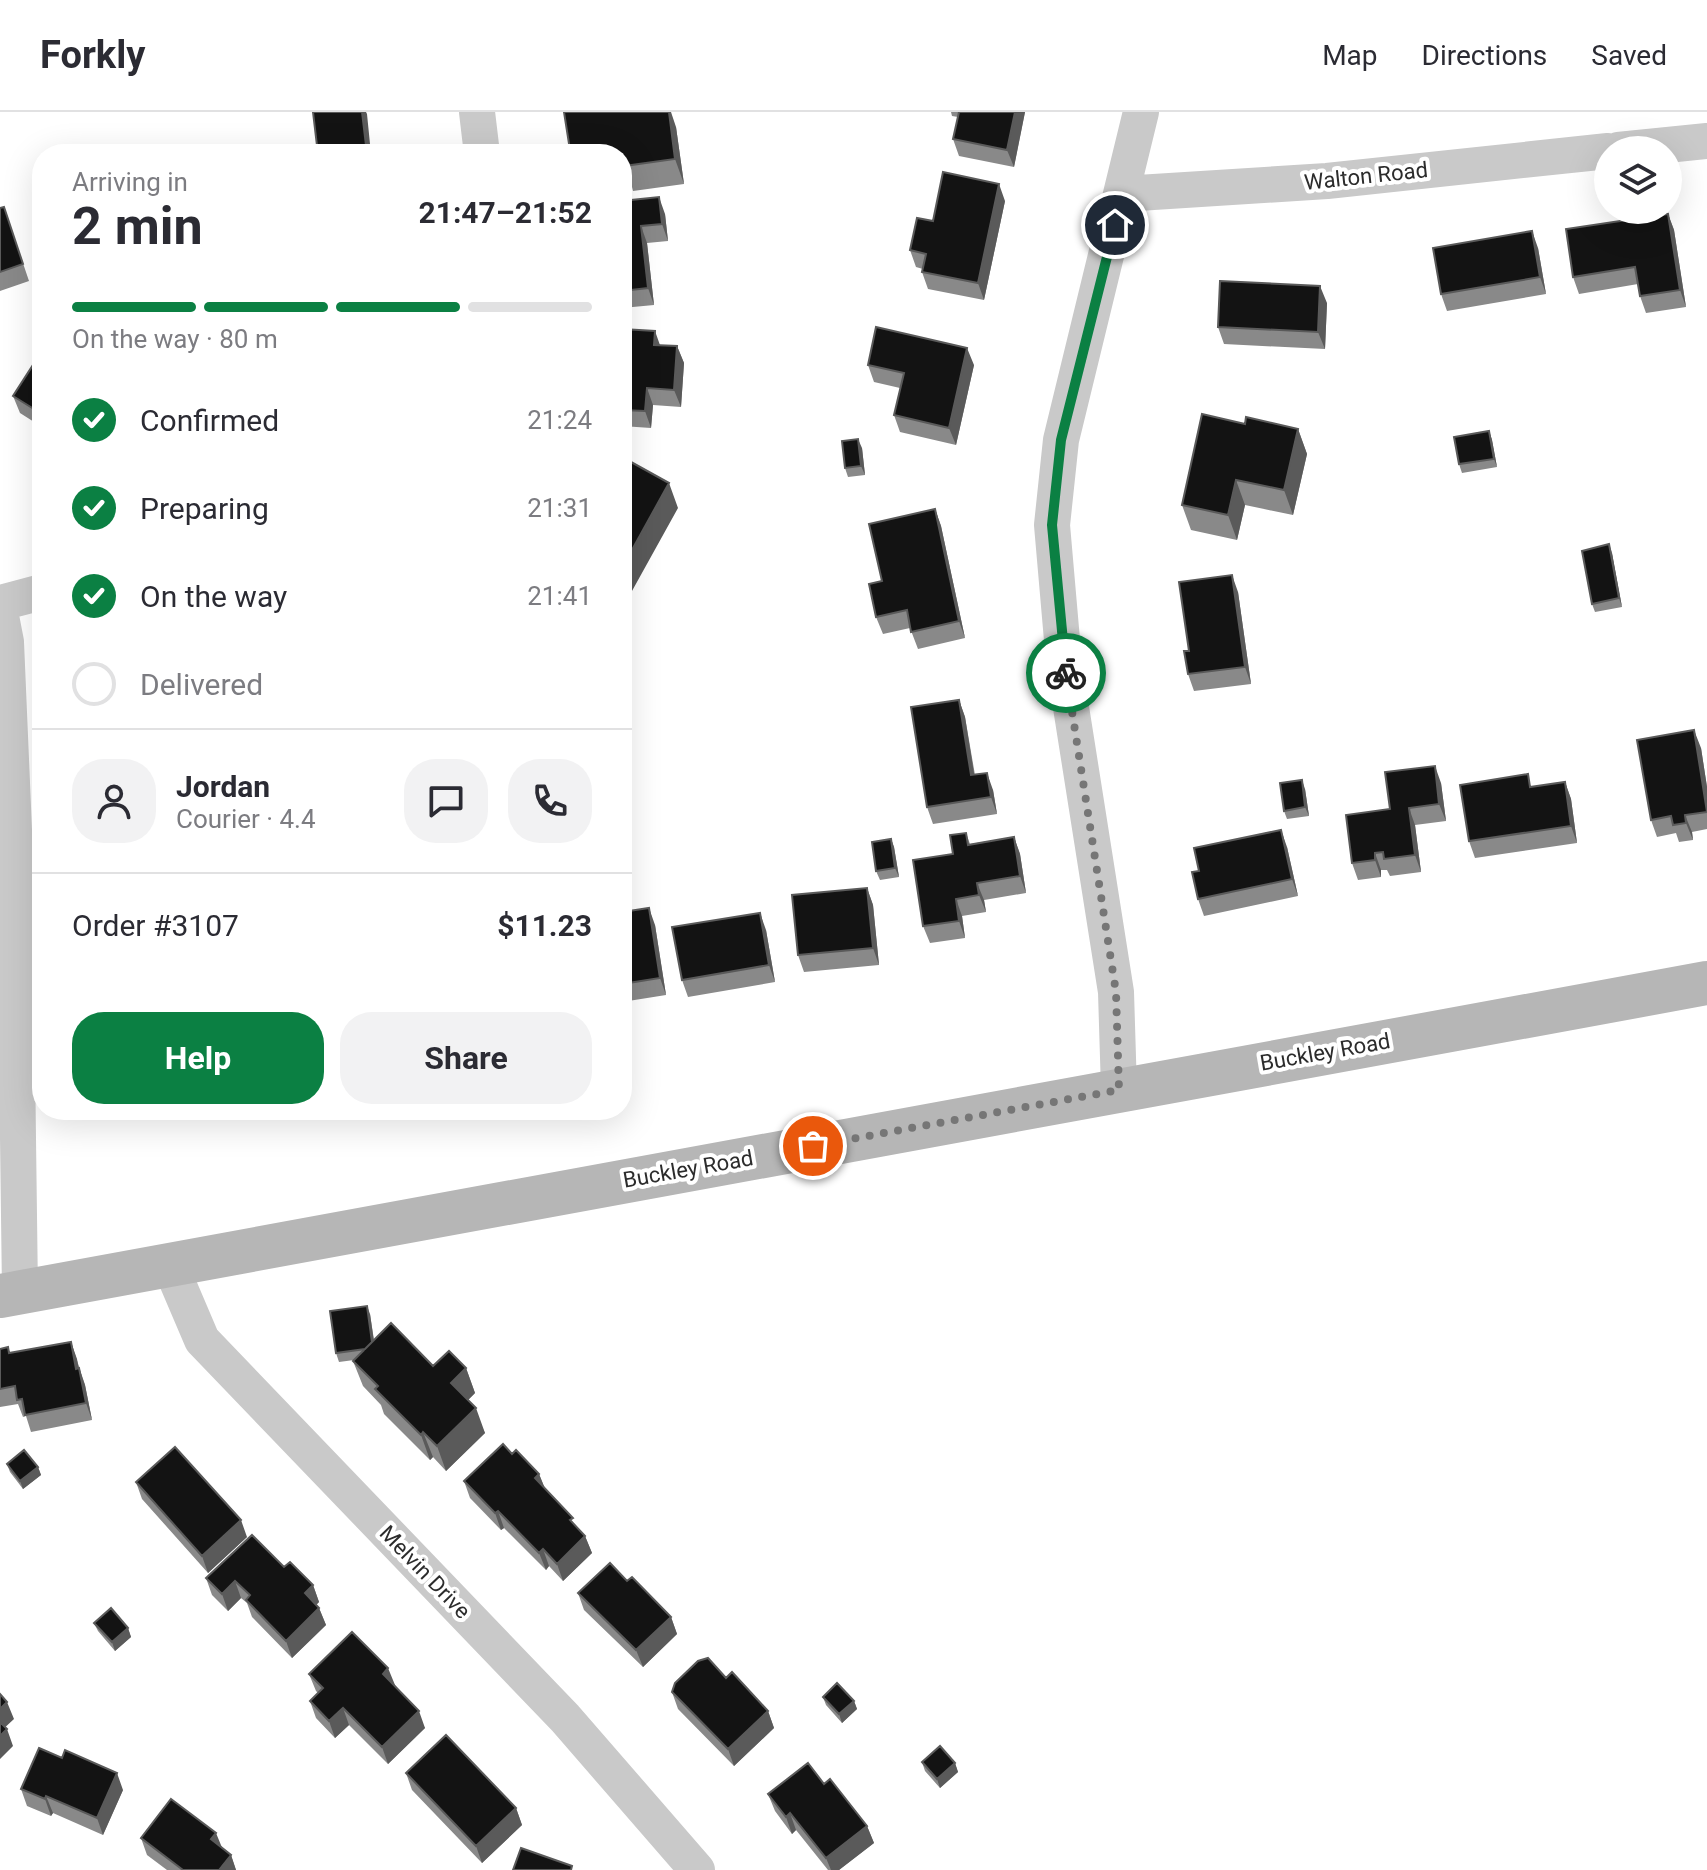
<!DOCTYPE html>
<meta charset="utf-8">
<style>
body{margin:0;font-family:Roboto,sans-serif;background:#f2f2f3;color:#2b2b33;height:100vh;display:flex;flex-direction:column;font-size:30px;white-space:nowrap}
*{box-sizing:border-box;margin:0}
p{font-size:26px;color:#7c7c81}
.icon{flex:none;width:44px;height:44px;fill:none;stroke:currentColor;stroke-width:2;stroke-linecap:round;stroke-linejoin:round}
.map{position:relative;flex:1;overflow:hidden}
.drawer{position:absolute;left:32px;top:32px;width:600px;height:976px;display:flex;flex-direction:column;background:#fff;border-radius:32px;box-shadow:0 8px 32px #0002}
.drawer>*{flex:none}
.buttons{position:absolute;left:1594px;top:24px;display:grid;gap:16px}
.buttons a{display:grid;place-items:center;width:88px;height:88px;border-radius:50%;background:#fff;box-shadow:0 8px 32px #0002;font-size:40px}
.pin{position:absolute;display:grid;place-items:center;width:68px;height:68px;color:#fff;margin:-34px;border:4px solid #fff;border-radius:50%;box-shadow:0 2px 8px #0007}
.courier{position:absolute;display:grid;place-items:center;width:80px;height:80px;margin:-40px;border:6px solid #0b8043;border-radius:50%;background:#fff;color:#222;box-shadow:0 2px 10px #0007}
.headline em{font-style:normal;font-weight:700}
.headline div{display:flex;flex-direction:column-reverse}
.headline{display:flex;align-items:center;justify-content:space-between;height:136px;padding:0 40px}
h1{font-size:52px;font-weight:700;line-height:60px}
.bar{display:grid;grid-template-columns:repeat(4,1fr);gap:12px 8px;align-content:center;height:96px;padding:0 40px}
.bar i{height:10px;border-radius:6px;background:#e1e1e2}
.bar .selected{background:#0b8043}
.bar p{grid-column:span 4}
.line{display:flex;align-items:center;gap:20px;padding:0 40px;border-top:2px solid #e1e1e2}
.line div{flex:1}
.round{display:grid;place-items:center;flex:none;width:84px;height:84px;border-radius:32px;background:#f2f2f3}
ol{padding:0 40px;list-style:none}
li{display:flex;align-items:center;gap:24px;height:88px}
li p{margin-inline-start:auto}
li .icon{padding:8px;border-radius:50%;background:#0b8043;color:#fff;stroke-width:4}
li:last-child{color:#7c7c81}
li i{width:44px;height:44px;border:4px solid #e1e1e2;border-radius:50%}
.action{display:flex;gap:16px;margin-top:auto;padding:16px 40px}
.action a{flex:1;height:92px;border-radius:32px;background:#0b8043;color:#fff;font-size:32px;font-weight:700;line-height:92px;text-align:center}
.action a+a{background:#f2f2f3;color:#2b2b33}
header{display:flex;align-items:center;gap:48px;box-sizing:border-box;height:112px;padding:0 40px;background:#fff;border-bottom:2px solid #e1e1e2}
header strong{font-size:38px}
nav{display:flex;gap:44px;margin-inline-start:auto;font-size:28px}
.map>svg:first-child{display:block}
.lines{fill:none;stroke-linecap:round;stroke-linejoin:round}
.street{stroke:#c9c9c9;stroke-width:36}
.secondary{stroke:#b6b6b6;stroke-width:44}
.wall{fill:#898989}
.shaded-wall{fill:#5a5a5a}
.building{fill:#131313;stroke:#5a5a5a;stroke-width:2}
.done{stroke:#767676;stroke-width:8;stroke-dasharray:0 14.4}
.route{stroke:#0b8043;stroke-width:10}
.labels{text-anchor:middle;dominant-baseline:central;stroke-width:8;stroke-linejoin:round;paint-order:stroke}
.street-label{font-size:22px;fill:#2c2c2c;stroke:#fff}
</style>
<header>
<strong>Forkly</strong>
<nav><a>Map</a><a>Directions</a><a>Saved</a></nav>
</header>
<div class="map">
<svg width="1707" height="1758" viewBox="0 0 1707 1758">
<rect width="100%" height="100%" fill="#fff"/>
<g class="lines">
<path class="street" d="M477,0l5,42
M1618,38l89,-9
M1122,82l205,-13 281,-30
M0,491l42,-11
M0,499l6,31 8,188 6,462
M1119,978l-3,-98 -52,-329 -12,-138 9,-85 80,-328
M170,1153l32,75 363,378 132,152"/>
<path class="secondary" d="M0,1184l1707,-313"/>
</g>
<path class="wall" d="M951,0h74l-11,55 -55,-11 -6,-17 5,-22 -6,-1z
M676,15l8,57 -51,7 -1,-4 -10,1v-34h-51l-1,-4z
M622,89l43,13 3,27 -21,2 7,62 -32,3z
M1005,89l-21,99 -56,-11 -6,-17 1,-3 -7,-2 -6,-17 23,-29z
M4,95l25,74 -29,10v-83z
M1668,102l6,16 12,77 -40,6 -6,-17 -2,-12 -59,10 -6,-17z
M1538,136l8,46 -99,17 -6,-17z
M1327,191l-2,46 -101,-5 -6,-17z
M622,217l38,16 17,1 7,17 -3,44 -28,-2 -2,23 -29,-2z
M42,239v76l-22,-14 -7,-17z
M868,253h106l-18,80 -56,-13 -6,-17 6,-27 -26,-6z
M1245,312l53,5 9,25 -14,61 -48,-10 -8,35 -46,-10 -9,-25z
M1489,319l3,9 5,27 -35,6 -3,-9z
M862,336l3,27 -17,2 -3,-9z
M935,397l6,17 24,112 -47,11 -8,-21 -27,6 -7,-17 6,-36z
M1612,441l10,54 -27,5 -3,-8z
M1238,480l13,92 -57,7 -6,-17 1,-23z
M959,588l6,17 10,58 18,15 4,24 -64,10 -6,-17z
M1701,636l6,39v42l-15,3 1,8 -14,2 -3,-9 -19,4 -6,-17z
M1565,670l6,17 6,44 -102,15 -6,-17 64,-54z
M1441,671l5,38 -31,4 6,47 -31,4 -3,-6h-6v7l-23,3 -6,-17 38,-54z
M1305,677l4,27 -22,3 -3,-8z
M966,721l4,11 44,-7 6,17 6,39 -42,7 2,12 -24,4 3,22 -35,5 -7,-17 30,-72z
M891,727l3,8 5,30 -19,3 -4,-9z
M1287,735l11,49 -94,20 -6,-17 1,-28z
M867,776l6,17 6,60 -75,7 -6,-17z
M622,800l33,13 11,70 -44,7z
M766,818l9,52 -87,15 -6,-17z
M370,1202l4,26 59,26 33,2 9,25 -7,7 17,33 -39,38 -13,-14 -3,3 -46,-46 -3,-9 -18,-19 -10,-25 1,-1 -15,2 -3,-9z
M71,1230l14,43 7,35 -61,12 -5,-16 -3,1 -5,-13 -18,3v-58l8,-2 2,6z
M512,1342l27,20 6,15 31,37 9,10 7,17 -29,28 -14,-15 -3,4 -42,-42 -3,2 -31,-32 -6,-17z
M7,1352l31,3 3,8 -18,14 -13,-17z
M136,1370l111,55 -39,36 -66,-74z
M284,1455l29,18 6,17 -3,3 3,3 7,17 -34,33 -40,-41 -5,-14 -6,-5 -13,13 -16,-16 -6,-17z
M627,1469l44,36 6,17 -34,33 -59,-57 -6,-17z
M94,1511l34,5 3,9 -16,14 -17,-20z
M309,1562l86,11 30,43 -37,36 -39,-39 -14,13 -19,-20 -6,-17 8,-8 -2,-2z
M726,1566l42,33 6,17 -40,38 -56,-57 -6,-17z
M823,1585l31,4 3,8 -15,14 -16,-18z
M922,1650l33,1 3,9 -18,16 -15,-17z
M406,1661l110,35 6,17 -40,38 -70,-73z
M824,1672l43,42 7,17 -35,27h-11l-32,-40 -4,4 -17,-23 -7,-17z
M21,1677l102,1 -20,45 -50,-22 -2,3 -24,-10z
M141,1726l81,10 9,7 5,15h-69l-20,-15z"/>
<path class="shaded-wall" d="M362,0h4l1,2 4,40h-4z
M669,0h2l5,15 8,57 -9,-25z
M1015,0h10l-11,55 -7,-17z
M999,72l6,17 -21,99 -6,-17z
M659,85l6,17 3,27 -6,-17z
M1668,102l6,16 12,77 -6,-17z
M641,114l6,17 7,62 -6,-17z
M1532,119l6,17 8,46 -6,-17z
M1320,174l7,17 -2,46 -7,-17z
M655,219l6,17 -7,-3z
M677,234l7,17 -3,44 -7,-17z
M967,236l7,17 -18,80 -7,-17z
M647,276l6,17 -2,23 -6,-17z
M1298,317l9,25 -14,61 -9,-25z
M1489,319l3,9 5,27 -3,-8z
M858,327l4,9 3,27 -4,-9z
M1236,368l9,25 -8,35 -9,-25z
M669,371l9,25 -56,101v-41z
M935,397l6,17 24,112 -6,-17z
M1609,432l3,9 10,54 -3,-9z
M1232,463l6,17 13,92 -6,-17z
M959,588l6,17 12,75 -6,-17z
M1694,618l7,18 6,39v21z
M1435,654l6,17 5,38 -7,-17z
M987,661l6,17 4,24 -6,-17z
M1302,668l3,9 4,27 -4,-9z
M1565,670l6,17 6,44 -6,-17z
M1409,696l6,17 6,47 -6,-17z
M1685,703l7,17 1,8 -7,-17z
M1281,718l6,17 11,49 -6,-17z
M1014,725l6,17 6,39 -6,-17z
M891,727l3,8 5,30 -4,-9z
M1375,741l6,17v7l-6,-17z
M977,771l7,17 2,12 -7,-17z
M867,776l6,17 6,60 -6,-17z
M956,787l6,17 3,22 -6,-17z
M649,796l6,17 11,70 -6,-17z
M760,801l6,17 9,52 -6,-17z
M367,1194l3,8 6,42 -3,-8z
M71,1230l6,17 5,27 -6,-17z
M79,1256l6,17 7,35 -6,-17z
M466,1256l9,25 -15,15 -9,-25z
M476,1296l9,25 -39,38 -9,-25z
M423,1320l10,25 -3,3 -9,-25z
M38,1355l3,8 -18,14 -3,-8z
M539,1362l7,17 -11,-13z
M498,1399l6,17 -3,2 -6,-17z
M241,1408l6,17 -39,36 -6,-17z
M585,1424l7,17 -29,28 -6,-17z
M543,1437l6,17 -3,4 -7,-17z
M235,1469l6,17 -13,13 -6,-17z
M313,1473l6,17 -8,8 -6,-17z
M319,1496l7,17 -34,33 -6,-17z
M671,1505l6,17 -34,33 -7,-17z
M128,1516l3,9 -16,14 -3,-9z
M388,1556l7,17 -6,6 -6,-17z
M854,1589l3,8 -15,14 -3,-9z
M7,1590l7,17 -14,13v-23z
M343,1596l6,17 -14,13 -6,-17z
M419,1599l6,17 -37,36 -6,-17z
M768,1599l6,17 -40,38 -6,-17z
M7,1617l6,17 -13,13v-23z
M955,1651l3,9 -18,16 -3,-9z
M117,1661l6,17 -20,45 -6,-17z
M46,1684l7,17 -2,3 -6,-17z
M516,1696l6,17 -40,38 -6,-17z
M790,1701l6,17 -4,4 -6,-17z
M867,1714l7,17 -35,27h-8l-5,-12z
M216,1721l7,17 -12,-11z
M231,1743l5,15h-17z"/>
<path class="building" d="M313,0h49l5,42h-49z
M564,0h105l6,47 -51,7v-4h-2v-8h-40l-1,-6 -11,2z
M959,0h56l-8,38 -54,-11z
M943,60l56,12 -21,99 -56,-11 4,-18 -16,-4 7,-32 16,3z
M659,85l3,27 -21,2 7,62 -26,3v-90z
M4,95l19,57 -23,8v-64z
M1668,102l12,76 -40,6 -5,-29 -62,10 -7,-48z
M1532,119l8,46 -99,17 -8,-46z
M1220,169l100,5 -2,46 -100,-5z
M876,215l91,21 -18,80 -55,-13 10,-42 -36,-8z
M622,217l33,2 -1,14 23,1 -3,44 -27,-2 -2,23 -23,-1z
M42,239v63l-29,-18z
M1202,302l43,10 1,-7 52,12 -14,61 -48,-10 -8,35 -46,-10z
M1489,319l5,28 -35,5 -5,-27z
M858,327l3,27 -16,2 -3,-27z
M622,345l47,26 -47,85z
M935,397l24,112 -48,11 -4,-22 -31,7 -7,-33 13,-3 -13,-57z
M1609,432l10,54 -27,6 -10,-53z
M1232,463l13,92 -57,7 -4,-23h5l-10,-69z
M959,588l12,75 16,-2 4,24 -64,10 -16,-100z
M1694,618l13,82 -22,3 1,8 -13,2 -2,-9 -20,4 -14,-80z
M1435,654l4,38 -30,4 6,47 -31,4 -1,-7 -8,1v7l-23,3 -6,-48 44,-6 -5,-37z
M1528,662l2,13 35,-5 6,44 -102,15 -9,-56z
M1302,668l3,27 -21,4 -4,-28z
M1281,718l11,49 -94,20 -6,-27 7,-1 -5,-23z
M966,721l2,12 46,-8 6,39 -43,7 2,12 -23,4 3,22 -36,5 -10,-66 40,-6 -3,-19z
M891,727l4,29 -19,3 -4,-29z
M867,776l6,60 -75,7 -6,-60z
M649,796l11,70 -38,6v-72z
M760,801l9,52 -87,15 -10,-53z
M367,1194l5,36 -7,7 -29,4 -6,-42z
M391,1211l42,43 16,-15 17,17 -15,15 25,25 -39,38 -14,-14 -2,3 -46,-46 3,-3 -25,-25z
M71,1230l5,27 3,-1 7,35 -61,12 -3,-16 -5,1 -2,-14 -15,3v-40l8,-2 1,6z
M503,1332l9,10 4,-4 23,24 -4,4 38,40 -3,2 15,16 -28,28 -14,-15 -4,4 -41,-42 -3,2 -31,-32z
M175,1335l66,73 -39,36 -66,-74z
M24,1338l14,17 -18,14 -13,-17z
M252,1423l32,32 6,-5 23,23 -8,8 14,15 -33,33 -40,-41 4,-5 -15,-14 -13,13 -16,-16z
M610,1451l17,18 5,-4 39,40 -35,33 -58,-57z
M111,1496l17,20 -16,14 -18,-19z
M352,1520l36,36 -5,6 36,37 -37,36 -39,-39 -14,13 -19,-20 13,-13 -14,-14z
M708,1546l18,20 6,-6 36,39 -40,38 -56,-57 3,-9 23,-22z
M837,1571l17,18 -15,13 -16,-17z
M0,1582l7,8 -7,7z
M0,1610l7,7 -7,7z
M446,1623l70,73 -40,38 -70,-73z
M940,1634l15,17 -18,16 -15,-17z
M39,1636l23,10 3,-8 52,23 -20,45 -51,-22 -1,3 -24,-10z
M808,1651l16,21 6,-5 37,47 -41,32 -36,-45 -4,4 -18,-23z
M171,1687l45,34 -5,6 20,16 -12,15h-36l-42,-32z
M521,1736l51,18 -1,4h-58z"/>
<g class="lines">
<path class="done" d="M813,1034l306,-56 -3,-98 -50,-319"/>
<path class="route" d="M1066,561l-14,-148 9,-85 54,-215"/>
</g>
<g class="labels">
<g class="street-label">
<text transform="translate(1366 64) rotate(-6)">Walton Road</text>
<text transform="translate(1325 940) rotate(-10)">Buckley Road</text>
<text transform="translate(688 1057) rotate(-10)">Buckley Road</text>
<text transform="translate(425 1460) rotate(46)">Melvin Drive</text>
</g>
</g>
</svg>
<div class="buttons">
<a><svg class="icon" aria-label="layers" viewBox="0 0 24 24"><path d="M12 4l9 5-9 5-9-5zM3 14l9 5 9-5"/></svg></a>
</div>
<div class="pin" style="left:813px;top:1034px;background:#ea580c"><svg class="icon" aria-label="bag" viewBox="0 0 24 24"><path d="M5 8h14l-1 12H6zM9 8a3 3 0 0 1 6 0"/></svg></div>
<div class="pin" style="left:1115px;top:113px;background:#1f2937"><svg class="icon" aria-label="home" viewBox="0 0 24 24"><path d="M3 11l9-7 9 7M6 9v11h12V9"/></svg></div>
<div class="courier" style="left:1066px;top:561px"><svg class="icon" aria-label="bike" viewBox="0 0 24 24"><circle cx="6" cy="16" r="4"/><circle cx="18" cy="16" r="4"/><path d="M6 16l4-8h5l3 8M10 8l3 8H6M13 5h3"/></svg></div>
<section class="drawer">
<div class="headline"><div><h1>2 min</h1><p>Arriving in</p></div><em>21:47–21:52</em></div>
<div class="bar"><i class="selected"></i><i class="selected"></i><i class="selected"></i><i></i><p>On the way · 80 m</p></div>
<ol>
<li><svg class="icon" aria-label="check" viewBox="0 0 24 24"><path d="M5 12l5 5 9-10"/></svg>Confirmed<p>21:24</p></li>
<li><svg class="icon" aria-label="check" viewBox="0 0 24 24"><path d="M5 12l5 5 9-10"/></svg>Preparing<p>21:31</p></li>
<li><svg class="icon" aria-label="check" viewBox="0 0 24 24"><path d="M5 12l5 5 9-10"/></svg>On the way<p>21:41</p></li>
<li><i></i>Delivered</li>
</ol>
<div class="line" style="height:144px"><a class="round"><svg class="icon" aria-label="person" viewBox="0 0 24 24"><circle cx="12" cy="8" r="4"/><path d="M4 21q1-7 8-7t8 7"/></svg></a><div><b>Jordan</b><p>Courier · 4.4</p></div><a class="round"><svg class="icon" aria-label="chat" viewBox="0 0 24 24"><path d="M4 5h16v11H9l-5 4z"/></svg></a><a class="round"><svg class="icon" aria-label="phone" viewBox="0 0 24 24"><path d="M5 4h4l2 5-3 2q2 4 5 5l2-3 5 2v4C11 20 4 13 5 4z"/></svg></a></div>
<div class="line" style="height:104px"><div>Order #3107</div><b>$11.23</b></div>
<div class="action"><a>Help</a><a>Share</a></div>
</section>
</div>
